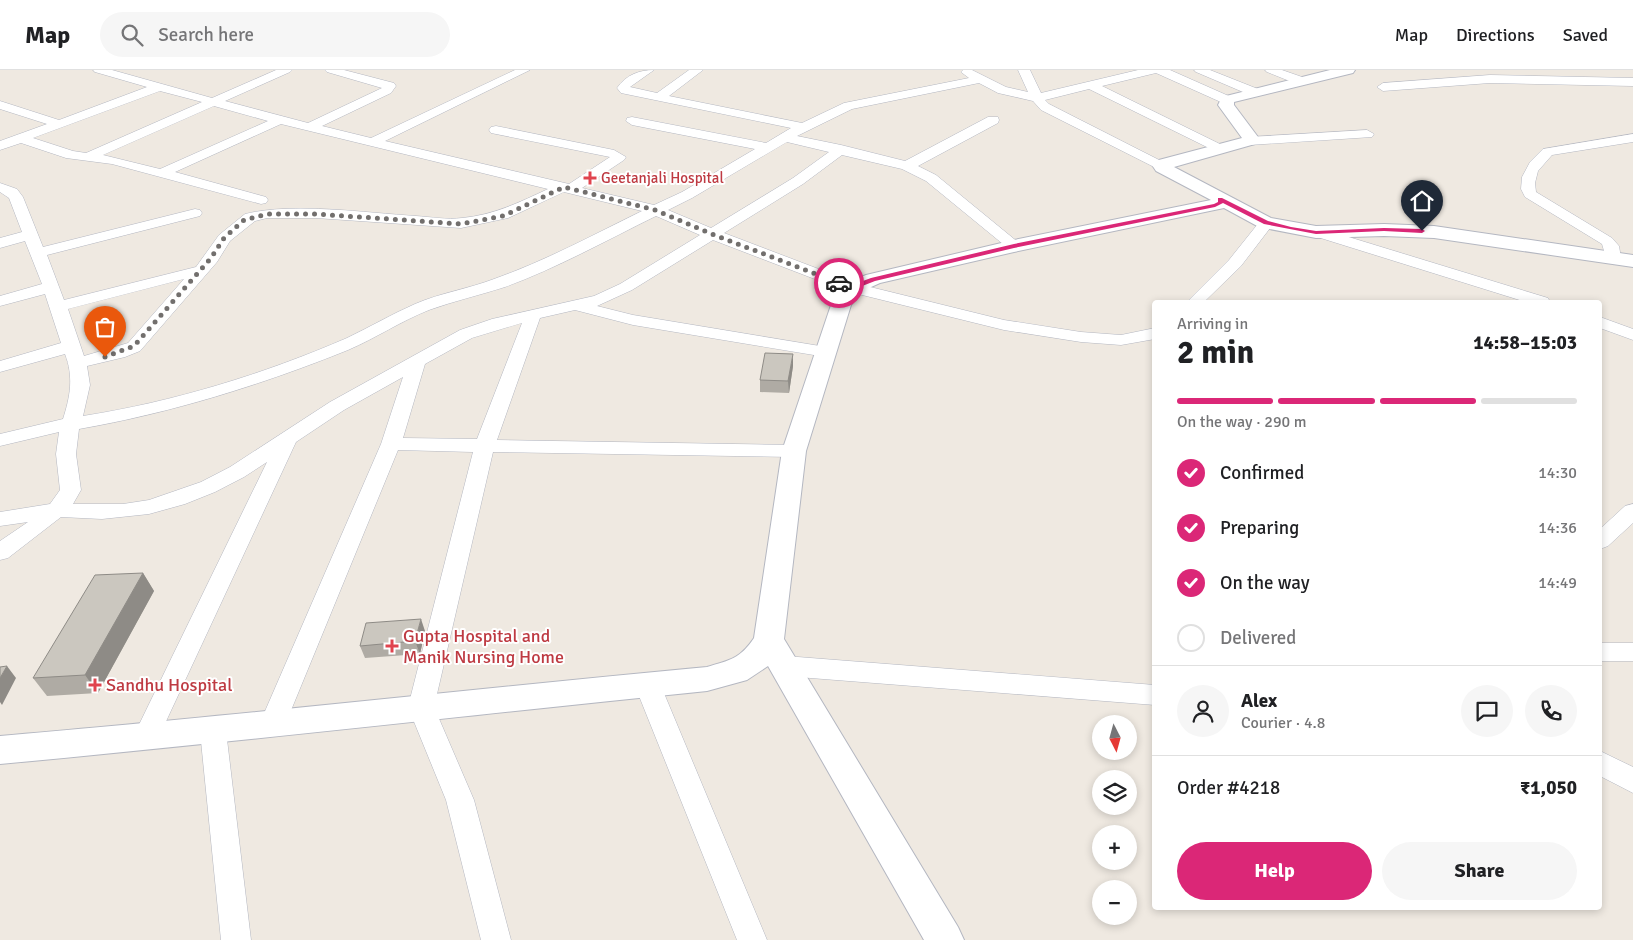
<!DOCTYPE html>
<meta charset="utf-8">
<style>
body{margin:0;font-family:Signika,sans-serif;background:#f6f6f6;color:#202124;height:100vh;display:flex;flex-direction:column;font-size:19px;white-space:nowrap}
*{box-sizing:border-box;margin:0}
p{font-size:16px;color:#757577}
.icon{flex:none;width:28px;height:28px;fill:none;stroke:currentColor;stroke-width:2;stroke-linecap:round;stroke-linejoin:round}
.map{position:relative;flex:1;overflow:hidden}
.panel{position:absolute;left:1152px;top:230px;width:450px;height:610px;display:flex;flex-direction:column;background:#fff;border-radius:5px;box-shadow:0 2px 8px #0003}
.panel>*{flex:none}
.needle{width:32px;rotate:174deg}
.controls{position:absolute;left:1092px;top:645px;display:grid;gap:10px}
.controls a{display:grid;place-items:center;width:45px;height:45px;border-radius:50%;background:#fff;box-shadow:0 2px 8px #0003;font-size:25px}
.pin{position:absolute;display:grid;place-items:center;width:42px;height:42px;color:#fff;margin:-51px -21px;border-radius:50% 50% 50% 0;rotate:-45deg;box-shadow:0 0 5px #0007}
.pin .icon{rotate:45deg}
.courier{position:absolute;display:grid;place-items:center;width:50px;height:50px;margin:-25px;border:4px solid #db2777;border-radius:50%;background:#fff;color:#222;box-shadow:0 1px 6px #0007}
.headline em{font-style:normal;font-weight:700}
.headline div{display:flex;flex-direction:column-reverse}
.headline{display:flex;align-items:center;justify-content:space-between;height:85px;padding:0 25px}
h1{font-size:32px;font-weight:700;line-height:38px}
.bar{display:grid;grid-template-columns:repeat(4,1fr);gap:8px 5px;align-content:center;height:60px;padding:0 25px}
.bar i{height:6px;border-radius:4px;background:#e0e0e0}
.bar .current{background:#db2777}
.bar p{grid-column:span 4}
.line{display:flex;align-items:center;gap:12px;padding:0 25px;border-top:1px solid #e0e0e0}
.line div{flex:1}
.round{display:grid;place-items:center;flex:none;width:52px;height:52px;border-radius:26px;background:#f6f6f6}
ol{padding:0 25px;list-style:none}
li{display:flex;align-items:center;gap:15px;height:55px}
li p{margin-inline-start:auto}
li .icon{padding:5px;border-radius:50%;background:#db2777;color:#fff;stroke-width:4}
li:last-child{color:#757577}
li i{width:28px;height:28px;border:2px solid #e0e0e0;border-radius:50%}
.primary-button{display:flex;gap:10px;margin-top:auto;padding:10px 25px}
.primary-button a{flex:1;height:58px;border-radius:30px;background:#db2777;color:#fff;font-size:20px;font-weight:700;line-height:58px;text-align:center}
.primary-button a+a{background:#f6f6f6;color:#202124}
header{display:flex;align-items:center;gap:30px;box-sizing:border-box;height:70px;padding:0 25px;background:#fff;border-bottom:1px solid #e0e0e0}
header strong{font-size:24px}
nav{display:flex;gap:28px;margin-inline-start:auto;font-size:18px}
.search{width:350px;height:45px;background:#f6f6f6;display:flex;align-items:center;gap:12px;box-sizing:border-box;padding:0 18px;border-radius:28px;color:#757577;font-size:19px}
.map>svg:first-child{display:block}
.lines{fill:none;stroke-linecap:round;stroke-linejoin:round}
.minor-casing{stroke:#b4b7c1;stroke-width:1}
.tertiary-casing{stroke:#b4b7c1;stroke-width:2}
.minor{fill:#fff;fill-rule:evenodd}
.tertiary{fill:#fff;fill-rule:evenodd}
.wall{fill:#afaba4}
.shaded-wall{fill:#8e8b86}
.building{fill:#cbc7bf;stroke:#8e8b86}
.route{fill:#db2777}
.done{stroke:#726f6d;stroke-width:5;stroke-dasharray:0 9}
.health-dot{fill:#e0444e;stroke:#fff;stroke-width:2}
.labels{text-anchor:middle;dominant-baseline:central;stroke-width:4;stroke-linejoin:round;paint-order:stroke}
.far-health-label{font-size:15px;fill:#be3a42;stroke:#fff;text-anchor:start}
.health-label{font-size:18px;fill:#be3a42;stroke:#fff;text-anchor:start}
</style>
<header>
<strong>Map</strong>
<div class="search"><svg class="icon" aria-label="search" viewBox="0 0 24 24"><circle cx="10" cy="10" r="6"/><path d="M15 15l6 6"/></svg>Search here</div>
<nav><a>Map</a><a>Directions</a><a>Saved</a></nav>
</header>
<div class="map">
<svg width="1633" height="870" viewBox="0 0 1633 870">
<rect width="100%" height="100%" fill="#efe9e1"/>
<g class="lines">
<g class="minor-casing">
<path id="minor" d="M93,0h19l100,28 64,-28h16l-2,2 -65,29 83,22 74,-35 -55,-16 -2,-2h19l50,13 2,3 -5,7 -69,33 49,12 144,-68h15l-145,71 184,43 41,-27 -119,-24 -2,-3 2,-3 5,-1 118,24 12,7 -2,3 -42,28 72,17 28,-13 73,-43 -123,-24 -6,-4 1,-3 5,-1 134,26 25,-15 -170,-35 -4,-5c9,-13 22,-18 37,-18l-24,17 27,6 32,-23h14l-34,26 133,27 42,-20 125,-25 -8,-6 2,-2h9l34,17 22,5 -10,-22h12l11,23 97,-23h32l61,27 2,3 -6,4 -4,-1 -67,-30 -54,13 122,60 2,3 -7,4 -130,-64 -44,11 4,4 118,60 2,3 -7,4 -121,-61 -8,-9 -35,-8 -19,-10 -127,26 -55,27 44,9 64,16 83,-44h10l1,3 -1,3 -80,43 18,9 83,68 3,3 -3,3h-10l-83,-68 -24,-12 -60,-14 -39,29 -79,49 134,51 146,36 77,12 40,3 34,-7v11l-34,6 -40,-3 -77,-12 -158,-39 -133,-51 -81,50 -35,16 36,9 193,32 6,1 3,4 -3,4 -6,1 -193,-32 -58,-15 -35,8 -43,122 297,5 7,2 3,4 -3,4 -7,2 -301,-5 -59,255 40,93 37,140h-30l-35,-140 -38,-93 65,-255 -75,-2 -113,275 -4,8 -9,3 -9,-3 -4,-8 122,-281 22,-67 -59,33 -48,32 -141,303 -9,3 -9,-3 -4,-8 134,-275 -23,15 -29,15 -30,12 -36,10 -47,5 -41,-2 -53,41 -8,2v-19l28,-19 -28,4v-14l50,-8 10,-14 -4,-36 3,-22 -59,14v-12l63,-15c7,-22 11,-42 2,-65l-65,18v-11l61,-18 -16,-49 -45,12v-10l42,-12 -17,-43 -25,7v-10l22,-6 -13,-34 -9,-6v-9l17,6 6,8 20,50 152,-38 5,1 2,3 -2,3 -153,39 17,45 132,-33 23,-32 26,-21c48,-12 121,-1 171,2 15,1 31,4 46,2 32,-3 58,-16 86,-29l-267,-65 -106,48 91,25 2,3 -2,3 -5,1 -149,-40 -46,-6 -45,-15 -21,7v-9l47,-17 -47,-15v-8l59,19 88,-33 -52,-15zM160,21l42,11 -116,51 -13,-2 -40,-13zM214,36l54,15 -108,48 -57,-14zM787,72l42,10 -36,26 -82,50 -43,-18 24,-12zM564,122l78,19c-49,24 -97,50 -148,68 -26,10 -54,14 -79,25 -23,10 -45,23 -68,34 -83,36 -174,64 -264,78l7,-31 -3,-19 38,-9 15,-6 77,-89 13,-21 25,-20 12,-3h49l145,10 47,-10zM656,146l44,19 -80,49 -26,12 -102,23 -32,11 -130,72 -100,65 -29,15 -52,18 -26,4h-50l8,-14 -5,-36 3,-25c92,-16 182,-44 269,-79 28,-12 53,-29 81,-40 25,-9 51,-15 76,-23 52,-19 102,-47 151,-71zM184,209l-56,64 -44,13 -16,-47zM522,253l-45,116 -74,-1 22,-74 47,-26z
M1194,0h16l48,19 2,3 -2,3h-8l-54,-23z
M1265,0h17l23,8 2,3 -2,3h-8l-30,-12z
M1490,5l143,3v8l-143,-3 -107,8 -6,-4 6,-4z
M1367,60l7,4 -2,3 -123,8 -7,-4 7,-4z
M1633,64v8l-81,13 -14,16 -3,12 1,9 76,46 7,8 2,12 -2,3h-12l-5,-17 -77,-47 -4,-8 1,-12 8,-15 13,-13z
M1266,148l5,2 3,3 -33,43 -37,36h-17l42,-42 32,-40z
M1316,157l232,71 2,4h-24l-215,-67 -3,-3 3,-3z
M1600,247l33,12v11l-33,-12z
M1633,434v19l-25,23 -8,3v-20l25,-23z
M1600,573h33v18h-33z
M785,586l370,29v20l-370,-29 -9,-3 -3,-7 3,-7z
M648,606l9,3 4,7 106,254h-30l-102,-254 4,-7z
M213,650l9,3 4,8 25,209h-30l-21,-209 4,-8z
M1600,681l33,16v26l-33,-17z"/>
</g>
<g class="tertiary-casing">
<path id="tertiary" d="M1330,0h25l-2,3 -119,29v3l24,32 -3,7 -81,23 97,51 45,8 68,-2 50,2 199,29v12l-199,-29 -50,-2 -68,2 -57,-11 -35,-19 -210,44 -134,31 -20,9 -9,13 -45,146 -22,188 174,288 6,13h-40l-156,-274 -21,14 -40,11c-236,24 -471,51 -707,73v-28c236,-20 471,-47 707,-69 23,-7 33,-8 47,-29l28,-187 49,-146 14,-21 21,-9 148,-35 197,-40 -55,-29 -4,-6 3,-4 87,-23 -24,-33 4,-8z"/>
</g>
<use href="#minor" class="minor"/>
<use href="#tertiary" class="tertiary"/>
</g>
<path class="wall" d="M793,296l-4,27 -29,-1v-12z
M143,503l11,18 -56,102 -51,3 -14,-18z
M425,561l-5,23 -55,4 -5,-12z"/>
<path class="shaded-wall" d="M793,284v12l-4,27 -1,-12z
M143,503l11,18 -56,102 -13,-18z
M421,549l4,12 -5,23 -5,-13z
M7,596l9,12 -14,27 -2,-3v-24z"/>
<path class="building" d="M765,283l28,1 -5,27 -28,-1z
M143,503l-58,102 -52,3 62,-103z
M421,549l-6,22 -55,5 6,-23z
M7,596l-7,12v-11z"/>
<path class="route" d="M1218,128h4l46,23 23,6 25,4 68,-3 38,1 3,2 -3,2 -38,-2 -68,3 -52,-10 -41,-21 -8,4 -201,41 -139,33 -23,9 -17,-7 4,-2 13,4 19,-7 143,-34 200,-40 4,-2z"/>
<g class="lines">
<path class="done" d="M105,287l29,-11 77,-88 13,-20 20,-18 23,-6h49l145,10 42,-8 61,-29 91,23 57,24 127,49"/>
</g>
<g class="health-dot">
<path d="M587.5 100.5h5v5h5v5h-5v5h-5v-5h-5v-5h5z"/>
<path d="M389.5 568.5h5v5h5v5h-5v5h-5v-5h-5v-5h5z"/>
<path d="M92.5 607.5h5v5h5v5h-5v5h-5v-5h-5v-5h5z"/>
</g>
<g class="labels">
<g class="far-health-label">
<text x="601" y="108">Geetanjali Hospital</text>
</g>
<g class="health-label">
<text x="403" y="566">Gupta Hospital and<tspan x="403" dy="21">Manik Nursing Home</tspan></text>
<text x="106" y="615">Sandhu Hospital</text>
</g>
</g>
</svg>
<div class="controls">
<a><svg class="needle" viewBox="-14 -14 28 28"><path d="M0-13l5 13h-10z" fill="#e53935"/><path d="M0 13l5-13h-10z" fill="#757577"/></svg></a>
<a><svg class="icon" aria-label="layers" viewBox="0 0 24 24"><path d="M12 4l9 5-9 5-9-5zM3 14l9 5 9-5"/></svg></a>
<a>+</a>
<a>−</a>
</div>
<div class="pin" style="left:105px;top:287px;background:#ea580c"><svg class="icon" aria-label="bag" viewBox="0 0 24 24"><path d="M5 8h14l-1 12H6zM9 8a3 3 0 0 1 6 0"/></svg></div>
<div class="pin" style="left:1422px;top:161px;background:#1f2937"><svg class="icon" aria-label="home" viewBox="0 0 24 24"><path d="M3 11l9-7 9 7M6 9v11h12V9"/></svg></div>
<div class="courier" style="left:839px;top:213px"><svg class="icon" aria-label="car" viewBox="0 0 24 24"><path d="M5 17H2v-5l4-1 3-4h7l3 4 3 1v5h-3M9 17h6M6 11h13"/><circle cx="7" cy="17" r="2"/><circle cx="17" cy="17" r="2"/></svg></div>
<section class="panel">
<div class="headline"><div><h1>2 min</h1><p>Arriving in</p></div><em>14:58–15:03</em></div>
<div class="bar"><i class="current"></i><i class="current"></i><i class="current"></i><i></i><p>On the way · 290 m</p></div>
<ol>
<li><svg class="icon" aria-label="check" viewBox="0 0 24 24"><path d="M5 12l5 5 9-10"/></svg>Confirmed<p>14:30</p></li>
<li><svg class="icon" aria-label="check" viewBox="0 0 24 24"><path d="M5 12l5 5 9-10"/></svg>Preparing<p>14:36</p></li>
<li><svg class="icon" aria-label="check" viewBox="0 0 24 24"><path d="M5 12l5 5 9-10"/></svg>On the way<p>14:49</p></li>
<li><i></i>Delivered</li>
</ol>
<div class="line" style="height:90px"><a class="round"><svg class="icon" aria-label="person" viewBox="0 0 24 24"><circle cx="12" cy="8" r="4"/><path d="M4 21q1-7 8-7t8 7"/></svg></a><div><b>Alex</b><p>Courier · 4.8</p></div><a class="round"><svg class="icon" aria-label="chat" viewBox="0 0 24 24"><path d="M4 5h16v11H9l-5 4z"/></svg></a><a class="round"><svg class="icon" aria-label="phone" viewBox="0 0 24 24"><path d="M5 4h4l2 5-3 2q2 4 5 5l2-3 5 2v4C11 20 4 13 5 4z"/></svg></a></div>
<div class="line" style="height:65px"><div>Order #4218</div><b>₹1,050</b></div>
<div class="primary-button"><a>Help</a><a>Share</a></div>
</section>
</div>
